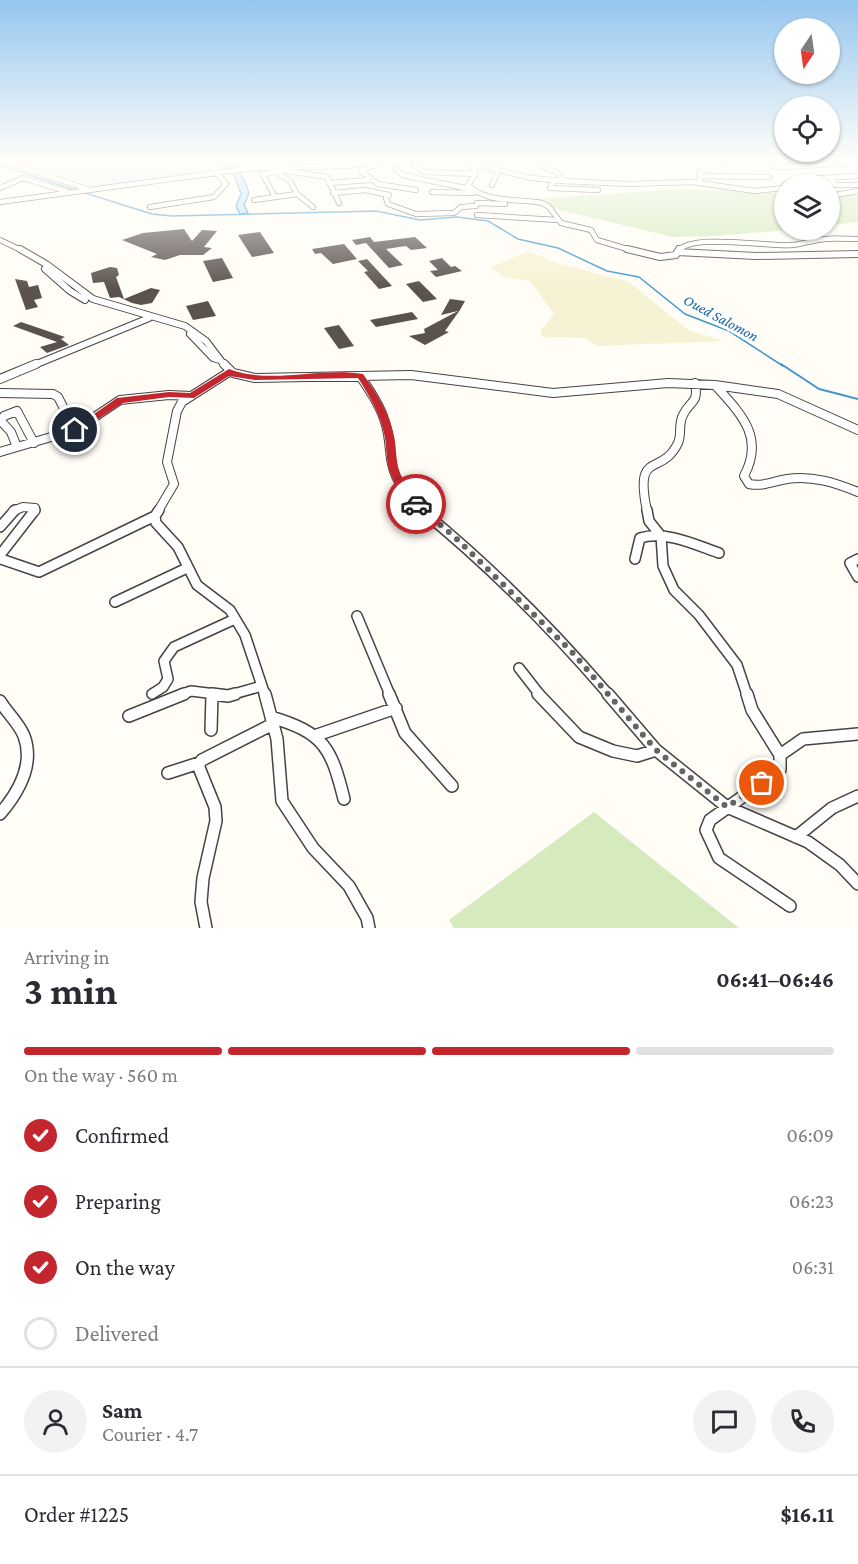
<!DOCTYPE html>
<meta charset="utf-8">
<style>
body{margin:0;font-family:"Crimson Pro",serif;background:#f2f2f3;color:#2b2b33;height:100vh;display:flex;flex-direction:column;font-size:22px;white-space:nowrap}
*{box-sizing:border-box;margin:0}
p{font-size:20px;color:#7c7c81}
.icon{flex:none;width:33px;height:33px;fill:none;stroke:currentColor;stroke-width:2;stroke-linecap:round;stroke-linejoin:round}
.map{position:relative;height:928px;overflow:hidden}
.details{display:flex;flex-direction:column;background:#fff;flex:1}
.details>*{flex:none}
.needle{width:39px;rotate:193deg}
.controls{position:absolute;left:774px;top:18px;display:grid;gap:12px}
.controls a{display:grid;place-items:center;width:66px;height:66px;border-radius:50%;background:#fff;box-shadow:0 2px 4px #0004;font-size:30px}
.pin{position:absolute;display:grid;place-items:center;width:51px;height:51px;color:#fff;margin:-26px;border:3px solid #fff;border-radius:50%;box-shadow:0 2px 6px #0007}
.courier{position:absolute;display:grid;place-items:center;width:60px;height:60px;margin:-30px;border:4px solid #c4262e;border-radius:50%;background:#fff;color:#222;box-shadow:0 2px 8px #0007}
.overview em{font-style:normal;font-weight:700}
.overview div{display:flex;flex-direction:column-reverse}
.overview{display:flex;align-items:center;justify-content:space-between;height:102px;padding:0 24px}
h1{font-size:39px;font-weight:700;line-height:45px}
.bar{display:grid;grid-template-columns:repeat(4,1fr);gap:9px 6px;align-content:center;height:72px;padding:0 24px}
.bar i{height:8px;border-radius:4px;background:#e1e1e2}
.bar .on{background:#c4262e}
.bar p{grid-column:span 4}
.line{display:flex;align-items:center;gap:15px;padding:0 24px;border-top:2px solid #e1e1e2}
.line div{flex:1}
.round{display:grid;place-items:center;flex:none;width:63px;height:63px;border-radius:32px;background:#f2f2f3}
ol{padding:0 24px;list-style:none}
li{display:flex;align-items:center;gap:18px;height:66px}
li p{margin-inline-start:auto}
li .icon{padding:6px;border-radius:50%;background:#c4262e;color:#fff;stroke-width:4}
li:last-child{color:#7c7c81}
li i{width:33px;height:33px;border:3px solid #e1e1e2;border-radius:50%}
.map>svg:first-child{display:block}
.industrial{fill:#eee6ef}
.farmland{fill:#f6f3d4}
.green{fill:#d5ebbd}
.water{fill:#b9e0f7;stroke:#3f96cf;stroke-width:1.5}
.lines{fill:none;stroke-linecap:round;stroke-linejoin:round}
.stream-far1{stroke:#3f96cf;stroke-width:1.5}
.stream{stroke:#3f96cf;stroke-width:2}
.building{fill:#5a524d}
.minor-far4-casing{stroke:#444;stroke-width:6}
.minor-far3-casing{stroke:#444;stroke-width:8}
.minor-far2-casing{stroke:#444;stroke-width:10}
.minor-far1-casing{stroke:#444;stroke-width:12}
.minor-casing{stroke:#444;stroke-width:14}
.minor-far4{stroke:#fff;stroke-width:4.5}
.minor-far3{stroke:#fff;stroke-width:6}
.minor-far2{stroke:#fff;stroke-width:8}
.minor-far1{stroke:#fff;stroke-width:9}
.minor{stroke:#fff;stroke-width:11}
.route{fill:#c4262e}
.done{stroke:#646461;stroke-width:6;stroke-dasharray:0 10.8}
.labels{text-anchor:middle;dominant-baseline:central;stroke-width:6;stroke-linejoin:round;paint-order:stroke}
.far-water-label{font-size:15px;font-style:italic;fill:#1768a6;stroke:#fff}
</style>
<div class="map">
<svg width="858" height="928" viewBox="0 0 858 928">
<rect width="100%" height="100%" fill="#fffdf5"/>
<path class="industrial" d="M16,160h183l14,10 -121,16z"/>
<path class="farmland" d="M528,251l29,12 72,19 59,48 35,11 -126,5 -13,-8 -42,-1 -2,-5 14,-18 -24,-33 -27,-4 -12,-10z"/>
<path class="green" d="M680,189l104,4v37h6l-76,6 -41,1 -155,-37z
M858,191v31l-28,3v-33z
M594,812l145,116h1h-286l-5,-8z"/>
<path class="water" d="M215,160c19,0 29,16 34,33l-5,12 4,8 -8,1 -4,-8 5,-12 -7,-20z"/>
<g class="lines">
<path class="stream-far1" d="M0,165l72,24
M82,192l70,22 20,2 204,-5 44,9 37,-3 31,4 30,18 40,9 49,23 32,6 46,37 44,17 54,35"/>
<path class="stream" d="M781,364l38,25 39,10"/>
</g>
<path class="building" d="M184,229l8,12 10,-11 15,1 -13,16 8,1 -9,7h-23l-15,5 -14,-3 6,-3 -35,-14 21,-7z
M260,232l14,21 -22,4 -14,-22z
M370,237l4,5 41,-5 12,11 -16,2 -5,-4 -20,3 17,16 -14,3 -23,-25 -10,2 -4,-5z
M344,244l13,15 -24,5 -12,-11 -6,1 -3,-5z
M222,258l11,20 -20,4 -10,-21z
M442,258l9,9 4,-1 7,5 -26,6 -6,-6 8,-1 -9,-9z
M367,259l25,27 -13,3 -15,-17 4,-1 -10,-10z
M110,267l7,1 2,7 -3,2 8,22 27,-11 9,2 -8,13 -11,2 -9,-2 -13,-6 -9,1 -6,-16 -11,1 -2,-10z
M15,279l12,2 2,6 9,-2 4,13 -8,2 4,7 -12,3z
M419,281l18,18 -14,3 -17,-18z
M450,299l15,2 -5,9 -15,21 4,1 -24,13 -16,-9 16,-3 -1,-4 34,-18 -17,4z
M208,301l8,15 -23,4 -7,-14z
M412,312l6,7 -42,8 -6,-7z
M21,322l44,15 -4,2 8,6 -22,8 -7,-6 17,-5 -44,-16z
M339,325l15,21 -15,3 -15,-21z"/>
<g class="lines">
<g class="minor-far4-casing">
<path id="minor-far4" d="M2,160l85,29
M204,160l13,11
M234,160l13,9
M259,160h5
M399,160l-6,6 9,9 68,14
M420,160l-6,5 10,7 51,2
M438,160l26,2 67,16 33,3 63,3 65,-2 63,9 28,-3 1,-3
M770,160l3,6 9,1 76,-4
M464,162l11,6v7l-7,10c19,19 50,13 74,18l7,4 12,16 30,7 6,10 37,11
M378,164l-17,7 17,13 38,6
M540,165l18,8 6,8
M273,170l17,11 7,13 16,13
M280,170l47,7 12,26
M275,171l-12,4 12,22
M701,176l68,1
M700,179v-8l36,-11
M554,180l-4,8 48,2
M329,183l41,-3
M785,184l20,-5 53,-3
M811,184l23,-2
M492,185l6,-14
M830,185h28
M0,188l23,-10 42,13
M432,192l42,1
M333,193l32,-3 24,5
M389,195l-3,3 2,6 28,10 38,-1 7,-6 15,-1 1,-3 28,1
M830,196l28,-5
M254,200l43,-6
M0,202l253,-34 94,-2 37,-6
M150,207l64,-10 12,-13 -9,-11
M477,215l80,5
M0,240l23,11
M678,251c13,-18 92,-4 115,-6 10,-1 21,-5 32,-6 11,-1 22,0 33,0"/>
</g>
<g class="minor-far3-casing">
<path id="minor-far3" d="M20,249l26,15 47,35 92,27 21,15 19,25
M627,249l33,8 16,-2 3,-6
M677,252l79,4 102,-2
M45,269l25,22 15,9
M190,334l23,24 7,2
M32,366l117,-48"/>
</g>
<g class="minor-far2-casing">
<path id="minor-far2" d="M224,364l9,9 22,5 156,-3 142,18 115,-10 47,2 63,9 80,36
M360,376c10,15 20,29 25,46 5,14 4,28 7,42 3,17 18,37 31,47
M0,379l36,-15
M715,385c26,29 50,52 29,91l5,8c14,3 25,-3 38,-5 25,-4 49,4 71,13
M0,393l53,1 5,3 17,33
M17,447l58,-17 45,-30 49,-5 22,1
M0,452l17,-5 -6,-15 -10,-11 3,-5 13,-5 17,32
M13,511l10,-4 12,1v3
M158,511l16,-27 -7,-22 10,-51 5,-9 47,-30
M647,511c-13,-63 14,-33 31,-68 4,-8 0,-19 5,-28 7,-15 16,-11 12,-32"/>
</g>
<g class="minor-far1-casing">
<path id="minor-far1" d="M159,510l-4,6 1,7 22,24 19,38 33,25 15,25 20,60
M421,510c68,55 131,119 188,185
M647,510l2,11 12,15 2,30 11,24 25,25 38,50 10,30
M0,527l15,-17
M0,555l35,-45
M0,556l1,3 38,13 116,-56
M635,559l5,-21c25,-8 56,7 79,15
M858,559l-8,4 8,14
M115,602l72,-34
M357,616l33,79
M519,668l21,27
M152,694l11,-7 5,-8 -4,-18 10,-14 61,-28
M180,695l11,-4 33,4
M230,695l32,-9"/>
</g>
<g class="minor-casing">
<path id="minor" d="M212,694l16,2 7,-2
M265,694l12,45 5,62 31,47 36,38 18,32 2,10
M389,694l16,39 47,53
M538,694l41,43 34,14 24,5 19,-6
M608,694l48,56 71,57 81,35 32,23 18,19
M747,694l5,16 28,45v15l-70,50 -4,10 13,28 71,48
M0,701c7,12 19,22 24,35 11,29 -6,57 -24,78
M129,716l55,-22
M271,717c53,16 60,30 73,82
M211,730l1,-35
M317,735l79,-27
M780,755l23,-16 55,-5
M168,773l31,-10
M796,837l36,-29 26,-12
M206,928l-5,-26 2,-24 13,-57 -1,-14 -17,-42 4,-5 71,-36"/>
</g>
<use href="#minor-far4" class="minor-far4"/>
<use href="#minor-far3" class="minor-far3"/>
<use href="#minor-far2" class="minor-far2"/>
<use href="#minor-far1" class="minor-far1"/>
<use href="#minor" class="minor"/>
</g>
<linearGradient id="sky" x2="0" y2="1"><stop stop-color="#95c6ee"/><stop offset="0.55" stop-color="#fffefa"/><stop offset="1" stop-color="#fffefa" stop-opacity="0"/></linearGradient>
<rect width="858" height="290" fill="url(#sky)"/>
<path class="route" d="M229,369c42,16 90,-2 134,5 14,20 26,38 31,62 3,14 1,28 8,42 5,9 13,17 19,26l-1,2h-7c-8,-9 -18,-20 -22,-31 -5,-12 -4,-24 -6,-37 -4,-23 -15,-41 -27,-60l-103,2 -26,-4 -35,22 -25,-1 -46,6 -45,29 -7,-2 46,-32 52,-6 21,1z"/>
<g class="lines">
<path class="done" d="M416,504l42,36 114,112 84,98 71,57 35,-24"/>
</g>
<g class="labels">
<g class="far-water-label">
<text transform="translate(721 318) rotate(28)">Oued Salomon</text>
</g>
</g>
</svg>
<div class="controls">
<a><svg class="needle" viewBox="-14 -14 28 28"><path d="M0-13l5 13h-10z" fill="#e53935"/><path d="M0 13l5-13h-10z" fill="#7c7c81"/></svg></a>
<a><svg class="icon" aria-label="locate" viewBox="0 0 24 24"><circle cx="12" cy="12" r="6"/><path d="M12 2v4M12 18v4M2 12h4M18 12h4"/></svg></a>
<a><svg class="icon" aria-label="layers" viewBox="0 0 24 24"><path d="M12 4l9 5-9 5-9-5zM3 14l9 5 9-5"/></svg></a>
</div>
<div class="pin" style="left:762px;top:783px;background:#ea580c"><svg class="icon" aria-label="bag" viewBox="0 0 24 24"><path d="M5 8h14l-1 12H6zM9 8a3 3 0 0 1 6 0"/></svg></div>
<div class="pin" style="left:75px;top:430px;background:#1f2937"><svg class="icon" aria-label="home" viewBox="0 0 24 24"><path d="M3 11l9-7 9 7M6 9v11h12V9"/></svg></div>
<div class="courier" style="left:416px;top:504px"><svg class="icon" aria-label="car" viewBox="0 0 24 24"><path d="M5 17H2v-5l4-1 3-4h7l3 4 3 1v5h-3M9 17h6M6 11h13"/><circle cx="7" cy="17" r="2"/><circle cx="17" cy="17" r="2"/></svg></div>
</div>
<section class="details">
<div class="overview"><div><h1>3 min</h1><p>Arriving in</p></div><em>06:41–06:46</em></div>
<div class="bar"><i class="on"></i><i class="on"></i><i class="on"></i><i></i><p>On the way · 560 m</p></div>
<ol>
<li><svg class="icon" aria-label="check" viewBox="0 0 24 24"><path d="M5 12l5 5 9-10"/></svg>Confirmed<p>06:09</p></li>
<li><svg class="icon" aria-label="check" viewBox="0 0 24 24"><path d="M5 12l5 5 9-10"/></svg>Preparing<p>06:23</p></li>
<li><svg class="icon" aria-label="check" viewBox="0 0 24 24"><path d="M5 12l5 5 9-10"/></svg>On the way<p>06:31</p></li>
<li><i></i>Delivered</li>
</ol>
<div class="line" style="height:108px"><a class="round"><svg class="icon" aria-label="person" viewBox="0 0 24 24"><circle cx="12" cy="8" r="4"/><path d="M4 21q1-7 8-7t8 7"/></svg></a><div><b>Sam</b><p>Courier · 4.7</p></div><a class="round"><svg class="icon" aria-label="chat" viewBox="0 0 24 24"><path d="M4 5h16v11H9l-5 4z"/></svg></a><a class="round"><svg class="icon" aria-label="phone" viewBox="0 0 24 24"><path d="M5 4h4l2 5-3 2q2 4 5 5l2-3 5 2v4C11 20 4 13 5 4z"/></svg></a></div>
<div class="line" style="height:78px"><div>Order #1225</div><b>$16.11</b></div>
</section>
